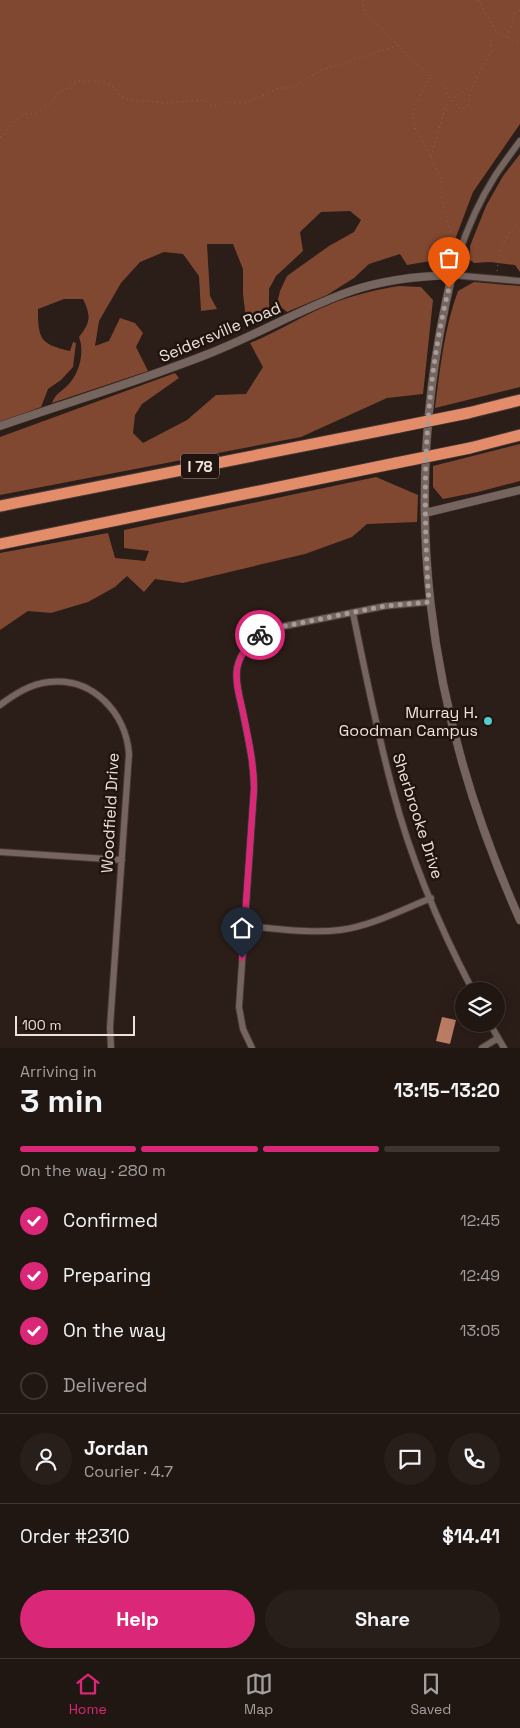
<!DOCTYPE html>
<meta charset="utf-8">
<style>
body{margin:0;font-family:"Space Grotesk",sans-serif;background:#281f1b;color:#f1f3f6;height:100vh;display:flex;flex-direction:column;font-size:19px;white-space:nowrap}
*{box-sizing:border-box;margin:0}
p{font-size:16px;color:#a29f9f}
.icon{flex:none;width:28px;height:28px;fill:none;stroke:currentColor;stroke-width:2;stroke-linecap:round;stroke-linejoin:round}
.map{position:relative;height:1048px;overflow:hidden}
.panel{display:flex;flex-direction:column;background:#201612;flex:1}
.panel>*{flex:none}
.buttons{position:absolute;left:455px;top:982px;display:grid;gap:10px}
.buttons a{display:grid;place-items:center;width:50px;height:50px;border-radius:50%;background:#201612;box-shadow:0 5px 20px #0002,0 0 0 1px #3d3532;font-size:25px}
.scale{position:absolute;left:15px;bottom:12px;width:120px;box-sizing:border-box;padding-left:5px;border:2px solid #ebe1dd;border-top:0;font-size:14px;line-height:18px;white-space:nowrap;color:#ebe1dd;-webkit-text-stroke:4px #21140f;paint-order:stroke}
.pin{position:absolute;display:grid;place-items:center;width:42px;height:42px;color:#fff;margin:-51px -21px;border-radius:50% 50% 50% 0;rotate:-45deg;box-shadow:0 0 5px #0007}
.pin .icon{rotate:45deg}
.courier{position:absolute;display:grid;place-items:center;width:50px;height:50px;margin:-25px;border:4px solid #db2777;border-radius:50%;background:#fff;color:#222;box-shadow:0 1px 6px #0007}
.overview em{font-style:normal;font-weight:700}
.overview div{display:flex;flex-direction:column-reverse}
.overview{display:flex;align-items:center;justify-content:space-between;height:85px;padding:0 20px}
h1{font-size:32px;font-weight:700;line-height:38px}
.bar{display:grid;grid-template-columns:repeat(4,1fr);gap:8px 5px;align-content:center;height:60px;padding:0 20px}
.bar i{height:6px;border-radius:4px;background:#3d3532}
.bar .active{background:#db2777}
.bar p{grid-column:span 4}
.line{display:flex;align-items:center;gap:12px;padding:0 20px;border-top:1px solid #3d3532}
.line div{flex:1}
.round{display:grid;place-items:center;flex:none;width:52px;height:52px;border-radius:26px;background:#281f1b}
ol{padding:0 20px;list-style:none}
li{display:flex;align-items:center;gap:15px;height:55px}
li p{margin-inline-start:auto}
li .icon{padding:5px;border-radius:50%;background:#db2777;color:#fff;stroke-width:4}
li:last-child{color:#a29f9f}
li i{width:28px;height:28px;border:2px solid #3d3532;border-radius:50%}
.primary-button{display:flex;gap:10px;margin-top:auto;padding:10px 20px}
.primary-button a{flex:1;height:58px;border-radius:30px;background:#db2777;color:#fff;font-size:20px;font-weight:700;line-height:58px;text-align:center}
.primary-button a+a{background:#281f1b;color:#f1f3f6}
.menu{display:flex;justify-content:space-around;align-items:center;height:70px;border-top:1px solid #3d3532;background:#201612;font-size:14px;color:#a29f9f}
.menu a{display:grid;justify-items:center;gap:2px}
.menu .active{color:#db2777}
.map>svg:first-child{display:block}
.forest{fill:#814831}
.building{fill:#bb7c64}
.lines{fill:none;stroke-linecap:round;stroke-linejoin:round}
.minor-casing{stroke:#433734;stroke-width:8}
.tertiary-casing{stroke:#433734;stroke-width:9}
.motorway-casing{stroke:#433734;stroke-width:13}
.path{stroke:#776b66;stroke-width:1;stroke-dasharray:1 4;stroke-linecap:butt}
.minor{stroke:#75655e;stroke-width:6}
.tertiary{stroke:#75655e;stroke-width:8}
.motorway{stroke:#e38c6a;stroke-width:11}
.motorway-bridge-casing{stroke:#433734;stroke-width:13;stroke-linecap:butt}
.motorway-bridge{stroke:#e38c6a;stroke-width:11}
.done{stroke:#a89c98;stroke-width:5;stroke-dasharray:0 9}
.route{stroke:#db2777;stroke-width:6}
.poi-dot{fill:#53cdc9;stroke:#21140f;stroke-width:2}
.labels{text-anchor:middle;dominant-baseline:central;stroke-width:5;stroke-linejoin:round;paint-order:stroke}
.shield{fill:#21140f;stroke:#aea49f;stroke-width:1}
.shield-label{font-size:15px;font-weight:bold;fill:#ebe1dd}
.street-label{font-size:16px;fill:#ebe1dd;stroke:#21140f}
.poi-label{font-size:16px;fill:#ebe1dd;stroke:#21140f;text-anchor:end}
</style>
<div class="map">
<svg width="520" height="1048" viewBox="0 0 520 1048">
<rect width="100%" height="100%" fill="#2b1d18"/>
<path class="forest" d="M0,0h520v124l-47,68 -25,66 -41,7 -7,-11 -31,10 -15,14 -27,17 -40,17 -10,-8 3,-13 7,-15 42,-30 25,-14 7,-12 -11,-9 -29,1 -21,20 3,19 -27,25 -7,13v23l-23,7 -3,-25v-25l-10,-25h-26l3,52 7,13 -16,2 -2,-35 -16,-22 -19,-2 -24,10 -19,21 -22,38 -4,25 14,-5 11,-23 15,5 8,10 -7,14 12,24 -96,32c3,-9 9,-11 16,-18 11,-11 17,-33 11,-48 12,-15 12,-21 4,-38h-19l-26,10c0,30 2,35 32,42l3,-9 3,1 -3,24 -12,13 -13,9 -7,18 -41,15z
M520,154v118l-5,-7 -25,-3 -16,1 -4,-3v-14l16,-40 17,-30z
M474,282l46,4v101l-85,21c5,-39 9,-79 23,-117z
M399,286l22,1 12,13 -10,94 -36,4 -86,39 -301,58v-58l175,-64 4,5 -37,26 -7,11 -2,18 10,10 44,-23 29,-25 30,-1 17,-27 -13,-24c28,-11 53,-28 81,-39 22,-9 44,-14 68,-18z
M520,444v37l-42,11 -35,7 -10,-12v-21z
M376,477l42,18 -1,27 -50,2 -15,13 -47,17 -122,29 -28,-4 -11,13 -17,-16 -12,11 -27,15 -37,11 -23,-2 -28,19v-77l108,-20 7,25 30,3 4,-10 -25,-3v-18z"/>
<path class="building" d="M442,1017l14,3 -6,24 -14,-3z"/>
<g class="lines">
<g class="minor-casing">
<path id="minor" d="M520,141c-8,11 -17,23 -25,35 -19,30 -33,65 -43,99l68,6
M353,613c12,59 24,119 40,178 18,69 47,137 80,200
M0,705c15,-11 30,-21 49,-23 44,-5 77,31 80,72l-19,273 1,21
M0,852l122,8
M244,926c30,2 66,8 96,4 31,-4 62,-20 91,-32
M490,1024l14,24
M252,1048l-9,-19 -4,-22 15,-218c0,-26 -6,-51 -11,-76 -3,-15 -8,-30 -6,-45 4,-20 21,-34 38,-40l110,-22 44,-4
M482,1048l16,-10"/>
</g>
<g class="tertiary-casing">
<path id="tertiary" d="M0,426c69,-24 140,-45 208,-72 49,-19 94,-46 143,-63 32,-11 67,-15 101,-16 -54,225 -26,435 68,645
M425,513l95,-23"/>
</g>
<g class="motorway-casing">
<path id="motorway" d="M468,413l52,-13
M470,448l50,-13
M0,506l399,-79
M0,544l396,-81"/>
</g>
<path class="path" d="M363,0l2,13 33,32
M478,0l19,33 23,10
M507,37l8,-24 5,-3
M431,78l-8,10 -10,24 2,16 16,29 10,23 1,20 9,34 1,15
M0,137c9,-6 12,-17 22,-21 4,-3 10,-2 15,-4 10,-4 18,-12 22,-21l9,-3 9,-7h17l11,1 9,6 7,9 12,4h18l11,2 41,-3 12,6 12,-4 17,1 16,-6 18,-9h14l27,-17 80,-26 10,13 36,29 3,9 13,13 7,-3 4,-19 20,-37 -2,-11 7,-6
M431,157l15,-52 11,-10 14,-8
M497,271c2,-18 7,-38 23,-48"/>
<use href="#minor" class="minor"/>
<use href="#tertiary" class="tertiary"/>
<use href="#motorway" class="motorway"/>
<g class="motorway-bridge-casing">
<path id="motorway-bridge" d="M399,427l69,-14
M396,463l74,-15"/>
</g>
<use href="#motorway-bridge" class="motorway-bridge"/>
</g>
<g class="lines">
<path class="done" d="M260,635l15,-7 110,-22 44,-4c-7,-106 -6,-210 20,-314"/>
<path class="route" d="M242,958l12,-169c0,-26 -6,-52 -11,-77 -3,-14 -8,-28 -6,-42 2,-14 12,-28 23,-35"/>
</g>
<circle class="poi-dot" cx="488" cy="721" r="5"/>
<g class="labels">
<rect class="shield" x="181" y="453.5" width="38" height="25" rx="4"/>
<g class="shield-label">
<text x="200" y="466">I 78</text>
</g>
<g class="street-label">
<text transform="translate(220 332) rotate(-23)">Seidersville Road</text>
<text transform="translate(110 813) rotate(-87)">Woodfield Drive</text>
<text transform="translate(418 816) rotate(72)">Sherbrooke Drive</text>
</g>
<g class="poi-label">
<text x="478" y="712">Murray H.<tspan x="478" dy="18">Goodman Campus</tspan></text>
</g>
</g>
</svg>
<div class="buttons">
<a><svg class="icon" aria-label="layers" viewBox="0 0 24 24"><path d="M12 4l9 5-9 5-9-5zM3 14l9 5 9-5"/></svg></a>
</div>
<div class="scale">100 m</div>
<div class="pin" style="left:449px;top:288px;background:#ea580c"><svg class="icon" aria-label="bag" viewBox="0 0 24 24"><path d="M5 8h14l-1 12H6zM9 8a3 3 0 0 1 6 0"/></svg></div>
<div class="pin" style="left:242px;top:958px;background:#1f2937"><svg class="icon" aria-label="home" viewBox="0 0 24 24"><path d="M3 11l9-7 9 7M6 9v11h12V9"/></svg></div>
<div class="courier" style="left:260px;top:635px"><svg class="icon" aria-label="bike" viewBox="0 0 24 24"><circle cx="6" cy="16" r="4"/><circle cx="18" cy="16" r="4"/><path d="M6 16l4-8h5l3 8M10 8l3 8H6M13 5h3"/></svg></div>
</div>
<section class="panel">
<div class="overview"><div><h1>3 min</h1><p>Arriving in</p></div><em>13:15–13:20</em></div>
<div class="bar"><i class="active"></i><i class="active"></i><i class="active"></i><i></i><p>On the way · 280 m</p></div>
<ol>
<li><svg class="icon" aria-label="check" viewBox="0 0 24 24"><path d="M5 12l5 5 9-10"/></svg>Confirmed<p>12:45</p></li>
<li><svg class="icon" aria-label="check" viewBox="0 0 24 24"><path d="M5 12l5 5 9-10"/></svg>Preparing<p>12:49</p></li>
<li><svg class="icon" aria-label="check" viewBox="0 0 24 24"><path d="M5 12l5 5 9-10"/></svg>On the way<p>13:05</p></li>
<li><i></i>Delivered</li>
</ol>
<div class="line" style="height:90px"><a class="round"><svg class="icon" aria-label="person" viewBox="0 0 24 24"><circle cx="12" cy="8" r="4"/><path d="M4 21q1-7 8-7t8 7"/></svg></a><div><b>Jordan</b><p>Courier · 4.7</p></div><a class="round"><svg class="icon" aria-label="chat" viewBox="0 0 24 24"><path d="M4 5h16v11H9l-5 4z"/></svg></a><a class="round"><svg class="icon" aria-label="phone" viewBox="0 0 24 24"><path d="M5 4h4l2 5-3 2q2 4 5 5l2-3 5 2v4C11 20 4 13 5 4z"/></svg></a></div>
<div class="line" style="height:65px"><div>Order #2310</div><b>$14.41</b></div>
<div class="primary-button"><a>Help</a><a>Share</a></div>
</section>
<nav class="menu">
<a class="active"><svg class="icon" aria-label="home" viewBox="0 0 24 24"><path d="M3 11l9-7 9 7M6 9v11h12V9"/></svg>Home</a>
<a><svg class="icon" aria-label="map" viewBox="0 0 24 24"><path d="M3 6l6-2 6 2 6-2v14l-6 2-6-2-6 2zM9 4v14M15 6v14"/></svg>Map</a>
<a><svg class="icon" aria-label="saved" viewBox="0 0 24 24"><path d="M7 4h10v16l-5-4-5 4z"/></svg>Saved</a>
</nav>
